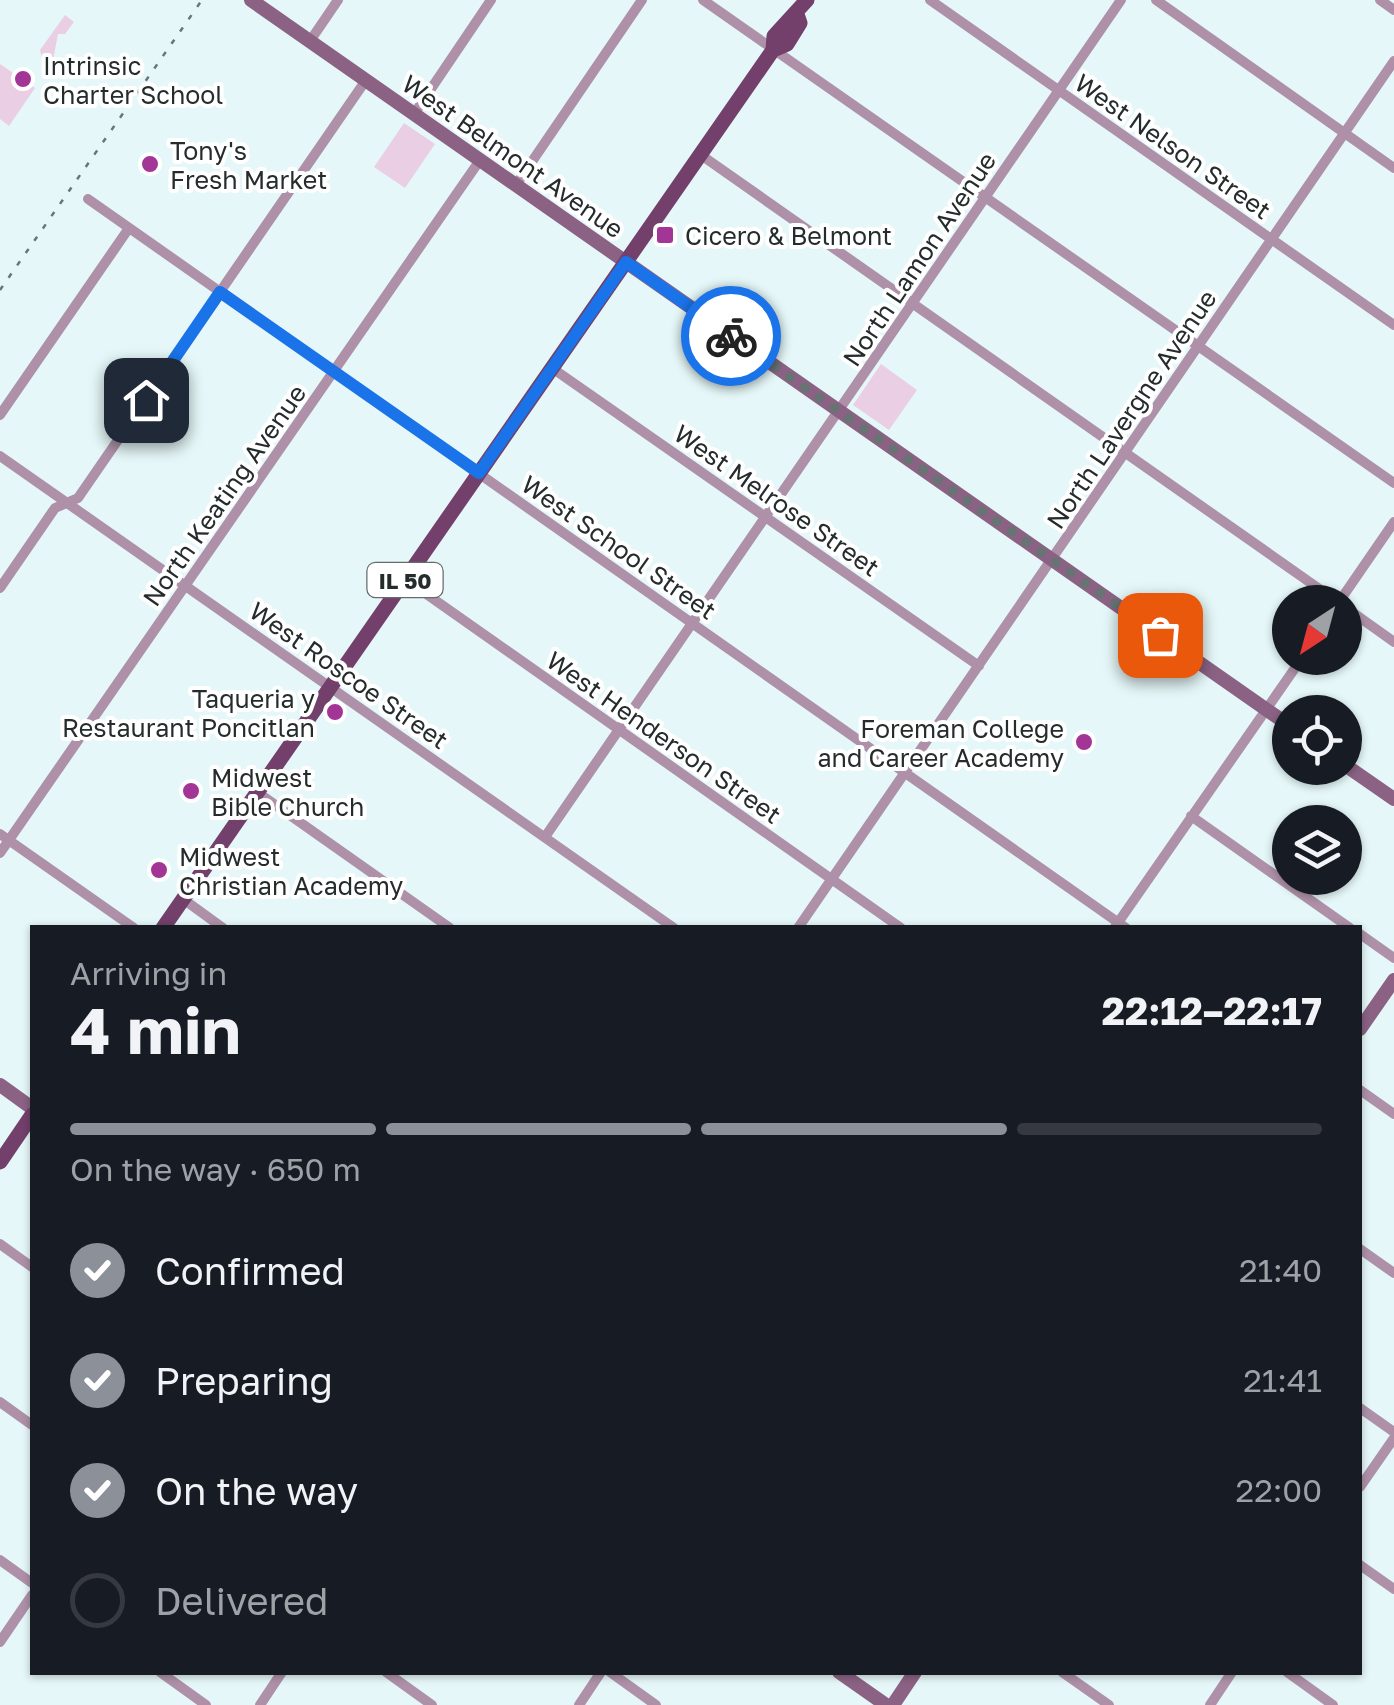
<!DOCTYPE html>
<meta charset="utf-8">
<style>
body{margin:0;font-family:"Golos Text",sans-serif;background:#20242c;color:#f1f3f6;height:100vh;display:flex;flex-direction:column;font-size:38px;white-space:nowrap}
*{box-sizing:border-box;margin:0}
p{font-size:32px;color:#9ea1a6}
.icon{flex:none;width:55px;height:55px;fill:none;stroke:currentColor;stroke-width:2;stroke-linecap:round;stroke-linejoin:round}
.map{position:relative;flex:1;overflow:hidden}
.sheet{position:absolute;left:30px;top:925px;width:1332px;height:750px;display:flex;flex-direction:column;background:#171b24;border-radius:0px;box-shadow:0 2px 8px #0004}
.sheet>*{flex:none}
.needle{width:65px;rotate:216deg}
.tools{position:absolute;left:1272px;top:585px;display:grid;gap:20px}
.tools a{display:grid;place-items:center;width:90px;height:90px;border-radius:50%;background:#171b24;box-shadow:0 2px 8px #0004;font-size:50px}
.pin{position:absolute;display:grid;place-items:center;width:85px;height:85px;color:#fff;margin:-42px;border-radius:20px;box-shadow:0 5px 15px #0006}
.courier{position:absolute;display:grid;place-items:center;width:100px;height:100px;margin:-50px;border:8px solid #1a73e8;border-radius:50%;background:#fff;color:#222;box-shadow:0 2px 12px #0007}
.summary em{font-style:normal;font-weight:700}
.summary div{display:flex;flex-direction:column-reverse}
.summary{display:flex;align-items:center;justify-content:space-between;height:170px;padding:0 40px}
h1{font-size:65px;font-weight:700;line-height:75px}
.bar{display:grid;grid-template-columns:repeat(4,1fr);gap:15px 10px;align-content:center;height:120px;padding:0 40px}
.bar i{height:12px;border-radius:8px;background:#363941}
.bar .on{background:#8c9099}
.bar p{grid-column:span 4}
ol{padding:0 40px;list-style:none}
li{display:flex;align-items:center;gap:30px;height:110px}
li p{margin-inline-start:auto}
li .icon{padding:10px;border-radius:50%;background:#8c9099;color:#fff;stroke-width:4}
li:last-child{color:#9ea1a6}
li i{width:55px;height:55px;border:5px solid #363941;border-radius:50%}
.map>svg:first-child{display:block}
.green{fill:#eacfe4}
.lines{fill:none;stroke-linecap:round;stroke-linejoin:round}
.street{stroke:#ae91a8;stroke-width:10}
.secondary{stroke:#8b6284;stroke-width:14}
.primary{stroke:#72406a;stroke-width:15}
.rail{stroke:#6a7575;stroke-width:2.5;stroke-dasharray:5 10;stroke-linecap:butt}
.done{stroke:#687373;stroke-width:10;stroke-dasharray:0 18}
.route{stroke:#1a73e8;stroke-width:12}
.poi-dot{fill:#a23595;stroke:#fff;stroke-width:4}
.labels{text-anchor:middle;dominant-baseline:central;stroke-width:8;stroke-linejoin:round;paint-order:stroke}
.shield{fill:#fff;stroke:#666b6b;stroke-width:2.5}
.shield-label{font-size:22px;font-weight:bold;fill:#252c2c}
.poi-label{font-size:25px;fill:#252c2c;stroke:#fff;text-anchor:start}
.street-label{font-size:25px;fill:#252c2c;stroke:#fff}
</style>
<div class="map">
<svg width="1394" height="1705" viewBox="0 0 1394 1705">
<rect width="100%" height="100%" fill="#e5f7f8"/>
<path class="green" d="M65,15l9,7 -9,12h-7l-5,26 -8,11 -5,-21z
M0,64l35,24 -26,38 -9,-7z
M404,123l31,21 -30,44 -31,-21z
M881,364l36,26 -28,40 -36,-25z"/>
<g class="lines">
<path class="street" d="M703,0l691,483
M930,0l464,325
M1156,0l238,168
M1380,0l14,10
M310,41l28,-41
M414,114l77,-114
M701,155l637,447
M516,185l126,-185
M88,199l1038,729
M552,368l427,298
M0,415l129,-187
M0,456l674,472
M405,579l496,349
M0,588l55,-80 23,-10 288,-418
M1339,602l55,-80
M1345,607l49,35
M257,792l193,136
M1191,816l159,112
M0,834l134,94
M545,837l576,-837
M0,853l480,-693
M183,899l40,29
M1115,927l187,-269
M798,928l596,-867
M1360,934l34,24
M1360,1090l34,24
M0,1244l32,23
M1360,1249l34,24
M0,1402l32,23
M1360,1408l34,24
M1360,1487l34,-49
M0,1560l32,23
M1360,1565l34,24
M0,1642l32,-47
M160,1672l46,33
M386,1672l46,33
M610,1672l46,33
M1062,1672l47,33
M1287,1672l46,33
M260,1705l22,-33
M579,1705l22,-33
M1210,1705l22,-33"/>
<path class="secondary" d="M251,0l1039,726
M1345,765l49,34
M1360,1029l34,-49
M0,1085l32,23
M839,1672l47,33
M893,1705l22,-33"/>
<path class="primary" d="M773,50l1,-14 33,-36
M163,928l610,-878 14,-6 13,-21 -3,-9
M0,1162l32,-47"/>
<path class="rail" d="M0,290l202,-290"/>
</g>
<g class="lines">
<path class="done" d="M731,336l429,299"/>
<path class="route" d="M146,400l74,-108 259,181 147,-211 105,74"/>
</g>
<g class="poi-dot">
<circle cx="23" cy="79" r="10"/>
<circle cx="150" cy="164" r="10"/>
<rect x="655" y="225" width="20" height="20" rx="5"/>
<circle cx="335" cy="712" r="10"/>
<circle cx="1084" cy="742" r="10"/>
<circle cx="191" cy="791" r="10"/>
<circle cx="159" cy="870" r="10"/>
</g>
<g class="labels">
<rect class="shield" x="367.5" y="563" width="75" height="34" rx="8"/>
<g class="shield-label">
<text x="405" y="580">IL 50</text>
</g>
<g class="poi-label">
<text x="43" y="65">Intrinsic<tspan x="43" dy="29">Charter School</tspan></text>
<text x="170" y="150">Tony's<tspan x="170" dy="29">Fresh Market</tspan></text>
<text x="685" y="235">Cicero &amp; Belmont</text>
<text x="315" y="698" text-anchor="end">Taqueria y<tspan x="315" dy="29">Restaurant Poncitlan</tspan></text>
<text x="1064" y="728" text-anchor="end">Foreman College<tspan x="1064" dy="29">and Career Academy</tspan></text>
<text x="211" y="777">Midwest<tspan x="211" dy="29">Bible Church</tspan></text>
<text x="179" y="856">Midwest<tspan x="179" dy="29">Christian Academy</tspan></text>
</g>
<g class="street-label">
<text transform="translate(1173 146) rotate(35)">West Nelson Street</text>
<text transform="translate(513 156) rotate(35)">West Belmont Avenue</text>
<text transform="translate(919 259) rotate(-56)">North Lamon Avenue</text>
<text transform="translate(1131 409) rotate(-56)">North Lavergne Avenue</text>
<text transform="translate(224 495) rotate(-55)">North Keating Avenue</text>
<text transform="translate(777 500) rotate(35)">West Melrose Street</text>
<text transform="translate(619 547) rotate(35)">West School Street</text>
<text transform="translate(349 675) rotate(35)">West Roscoe Street</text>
<text transform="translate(664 737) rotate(35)">West Henderson Street</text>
</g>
</g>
</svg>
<div class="tools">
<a><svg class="needle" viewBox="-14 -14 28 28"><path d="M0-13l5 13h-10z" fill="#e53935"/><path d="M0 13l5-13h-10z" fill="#9ea1a6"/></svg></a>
<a><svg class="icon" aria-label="locate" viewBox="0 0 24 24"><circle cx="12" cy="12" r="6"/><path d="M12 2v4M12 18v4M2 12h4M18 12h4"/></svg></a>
<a><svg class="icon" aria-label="layers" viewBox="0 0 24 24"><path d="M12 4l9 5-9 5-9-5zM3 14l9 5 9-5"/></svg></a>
</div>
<div class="pin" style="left:1160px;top:635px;background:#ea580c"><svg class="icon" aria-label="bag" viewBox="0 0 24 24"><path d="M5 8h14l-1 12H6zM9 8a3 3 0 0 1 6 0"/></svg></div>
<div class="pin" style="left:146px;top:400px;background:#1f2937"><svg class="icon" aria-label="home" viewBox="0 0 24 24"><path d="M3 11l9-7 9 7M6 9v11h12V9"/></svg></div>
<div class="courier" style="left:731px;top:336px"><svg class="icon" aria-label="bike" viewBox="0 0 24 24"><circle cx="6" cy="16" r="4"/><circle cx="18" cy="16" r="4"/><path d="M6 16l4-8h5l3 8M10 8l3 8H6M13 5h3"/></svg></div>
<section class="sheet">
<div class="summary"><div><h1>4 min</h1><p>Arriving in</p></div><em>22:12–22:17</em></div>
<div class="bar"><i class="on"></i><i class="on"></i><i class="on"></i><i></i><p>On the way · 650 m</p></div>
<ol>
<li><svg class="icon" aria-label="check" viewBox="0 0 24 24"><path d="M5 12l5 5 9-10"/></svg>Confirmed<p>21:40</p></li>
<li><svg class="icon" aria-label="check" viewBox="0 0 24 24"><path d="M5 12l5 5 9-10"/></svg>Preparing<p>21:41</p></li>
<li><svg class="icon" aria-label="check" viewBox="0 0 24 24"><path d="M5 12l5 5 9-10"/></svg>On the way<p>22:00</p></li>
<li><i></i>Delivered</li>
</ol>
</section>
</div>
